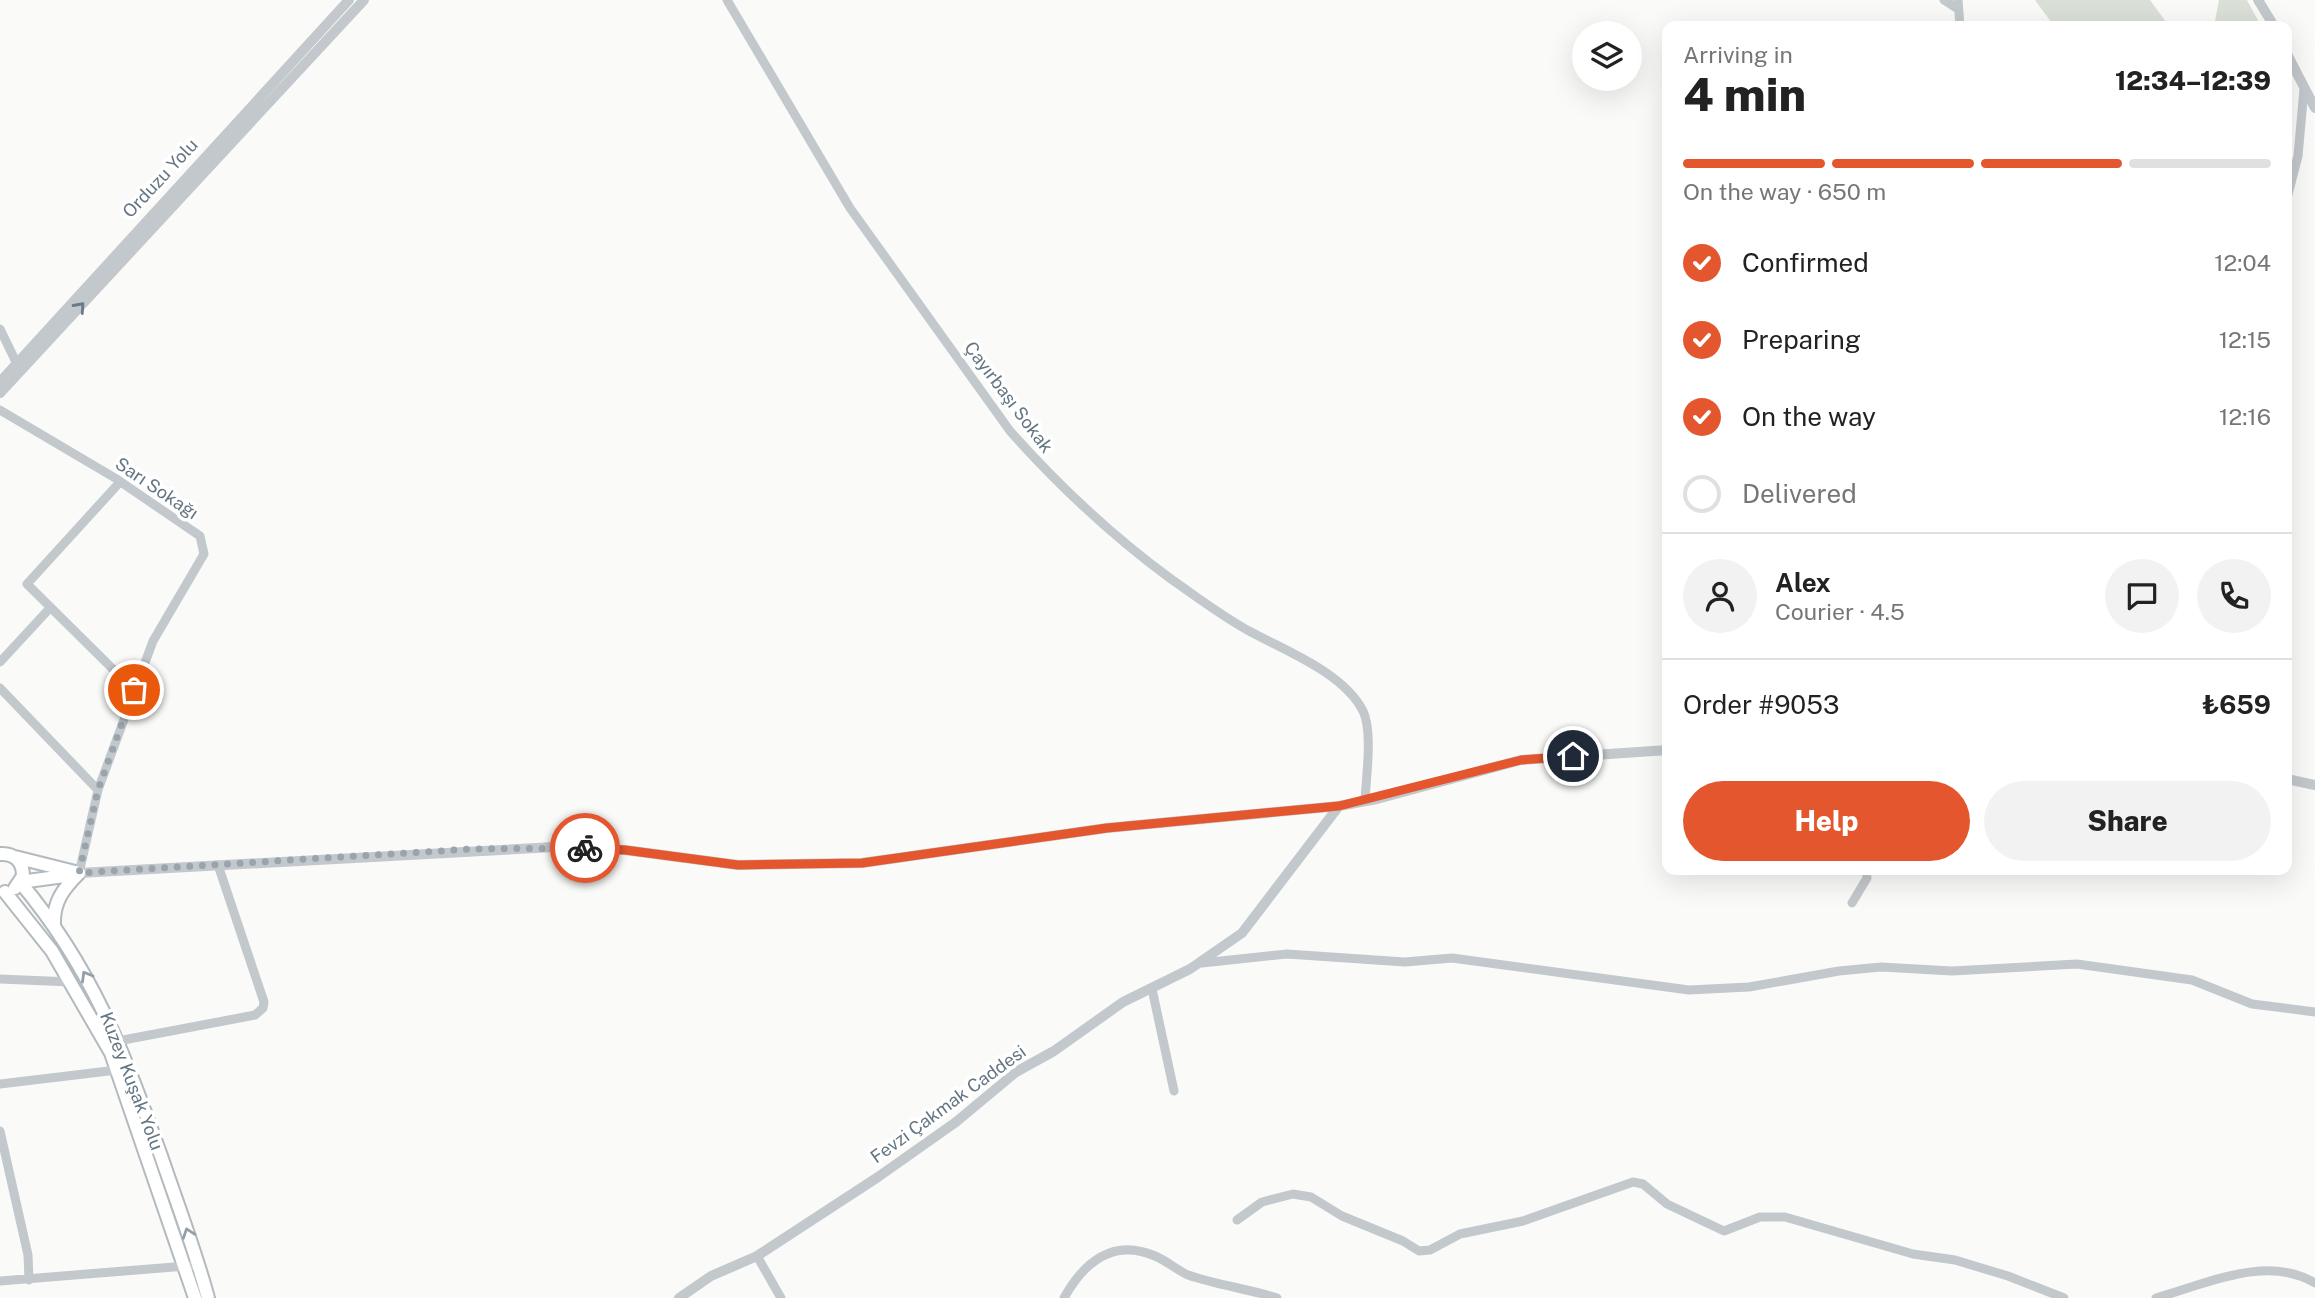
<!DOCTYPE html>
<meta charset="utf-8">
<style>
body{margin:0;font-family:"Public Sans",sans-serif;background:#f2f2f2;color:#222;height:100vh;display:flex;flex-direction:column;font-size:26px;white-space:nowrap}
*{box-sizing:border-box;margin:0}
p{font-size:23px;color:#767676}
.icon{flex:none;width:38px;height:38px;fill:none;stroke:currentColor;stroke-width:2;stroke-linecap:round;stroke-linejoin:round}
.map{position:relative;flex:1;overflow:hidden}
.sheet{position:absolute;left:1662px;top:21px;width:630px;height:854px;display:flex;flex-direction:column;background:#fff;border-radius:14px;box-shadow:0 7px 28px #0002}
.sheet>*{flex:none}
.buttons{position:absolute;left:1572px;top:21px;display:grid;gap:14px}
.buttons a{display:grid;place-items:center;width:70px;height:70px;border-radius:50%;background:#fff;box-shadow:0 7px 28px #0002;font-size:35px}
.pin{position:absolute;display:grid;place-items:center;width:60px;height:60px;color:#fff;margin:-30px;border:4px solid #fff;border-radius:50%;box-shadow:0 2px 7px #0007}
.courier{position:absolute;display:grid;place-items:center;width:70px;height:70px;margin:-35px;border:5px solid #e4572e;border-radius:50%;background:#fff;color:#222;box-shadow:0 2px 9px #0007}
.headline em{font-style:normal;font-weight:800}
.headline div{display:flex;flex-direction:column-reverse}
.headline{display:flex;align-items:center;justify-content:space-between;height:119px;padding:0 21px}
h1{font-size:46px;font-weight:800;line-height:52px}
.bar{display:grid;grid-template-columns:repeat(4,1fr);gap:10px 7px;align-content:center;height:84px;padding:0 21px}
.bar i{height:9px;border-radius:5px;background:#e0e0e0}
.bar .selected{background:#e4572e}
.bar p{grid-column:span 4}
.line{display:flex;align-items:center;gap:18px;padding:0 21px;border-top:2px solid #e0e0e0}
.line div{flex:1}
.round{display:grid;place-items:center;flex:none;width:74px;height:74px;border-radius:37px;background:#f2f2f2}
ol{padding:0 21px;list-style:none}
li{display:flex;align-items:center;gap:21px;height:77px}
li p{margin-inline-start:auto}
li .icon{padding:7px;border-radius:50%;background:#e4572e;color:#fff;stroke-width:4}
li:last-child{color:#767676}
li i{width:38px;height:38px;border:4px solid #e0e0e0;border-radius:50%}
.action{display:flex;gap:14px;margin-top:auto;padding:14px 21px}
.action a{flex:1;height:80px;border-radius:42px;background:#e4572e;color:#fff;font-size:28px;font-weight:800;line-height:80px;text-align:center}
.action a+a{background:#f2f2f2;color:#222}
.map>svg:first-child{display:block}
.green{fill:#dadfd7}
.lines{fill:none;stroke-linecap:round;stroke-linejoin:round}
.secondary-casing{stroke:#b3babf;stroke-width:16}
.minor{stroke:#c3c8cc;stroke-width:9}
.tertiary{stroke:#c3c8cc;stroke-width:10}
.secondary{stroke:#fff;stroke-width:12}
.oneway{stroke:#6a7a87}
.oneway2{stroke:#939fa8}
.done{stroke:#99a4ac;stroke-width:7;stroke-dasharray:0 12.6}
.route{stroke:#e4572e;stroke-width:9}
.labels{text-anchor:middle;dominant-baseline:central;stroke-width:7;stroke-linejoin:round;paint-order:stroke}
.street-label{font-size:18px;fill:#657683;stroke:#fff}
</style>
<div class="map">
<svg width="2315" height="1298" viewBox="0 0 2315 1298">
<rect width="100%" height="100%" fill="#fafaf8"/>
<path class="green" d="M2035,0h115l19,26h-115z
M2219,0h28l14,26h-47z"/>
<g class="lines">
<g class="secondary-casing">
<path id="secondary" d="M0,854c15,-1 23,8 23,22l-8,12
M15,857l64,16
M20,882c73,87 103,169 141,274 16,47 34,94 47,142
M20,882l52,-7
M5,892l47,59 59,102 84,245
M54,925c-1,-23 9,-36 25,-52"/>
</g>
<path class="minor" d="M727,0l123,208 160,223c49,55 101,104 161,148 26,18 52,38 80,53 35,19 93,41 112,79 10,20 3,67 2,90
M1944,0l14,9
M1958,0l2,26
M2287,198l11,-42 6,-67
M0,329l16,33
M0,410l115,68 85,58 4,18 -51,87 -55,149 -19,83
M120,482l-93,102 107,106
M0,662l50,-54
M0,688l98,102
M1852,903l15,-25 -1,-8
M1202,963l85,-9 118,8 47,-4 237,32 60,-3 90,-16 42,-4 71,4 125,-7 115,16 60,24 63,8
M0,979l71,3
M1152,989l22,102
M118,1041l137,-26 8,-7 1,-6 -46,-137
M0,1084l117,-14
M0,1131l28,124 1,25
M1237,1220l25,-18 31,-8 18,3 31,19 61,25 16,10 11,-1 30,-16 63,-13 110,-39 10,2 24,20 57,27 36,-14h25l128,37 42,6 53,16 56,22
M757,1256l24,42
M0,1281l199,-16
M1064,1298c20,-36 49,-60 91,-42 12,5 22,14 33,19 29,10 61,14 89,23
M2156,1298c50,-14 111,-44 159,-15"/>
<path class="tertiary" d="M2258,0l16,26
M2287,54l28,54
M0,382l349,-382
M0,393l364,-393
M2287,779l28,6
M79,873l475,-26 71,3 113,15 124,-2 245,-35 232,-22 38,-7 144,-39 147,-10
M679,1298l32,-22 46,-20 121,-79 78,-55 60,-50 38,-21 69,-49 67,-33 52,-36 97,-127"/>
<use href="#secondary" class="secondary"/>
</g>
<defs><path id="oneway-chevron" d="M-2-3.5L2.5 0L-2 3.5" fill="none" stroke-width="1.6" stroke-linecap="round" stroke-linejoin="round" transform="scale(1.75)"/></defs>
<use class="oneway" href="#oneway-chevron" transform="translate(80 307) rotate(-48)"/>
<g class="oneway2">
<use href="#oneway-chevron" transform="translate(86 976) rotate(-120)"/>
<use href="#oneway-chevron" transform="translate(188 1233) rotate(-109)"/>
</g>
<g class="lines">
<path class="done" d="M134,690l-36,100 -19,83 393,-24 113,-1"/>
<path class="route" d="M585,848l40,2 113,15 124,-2 245,-35 232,-22 182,-46 52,-4"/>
</g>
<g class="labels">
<g class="street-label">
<text transform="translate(160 178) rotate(-47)">Orduzu Yolu</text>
<text transform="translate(1009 397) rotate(53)">Çayırbaşı Sokak</text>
<text transform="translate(157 488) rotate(34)">Sarı Sokağı</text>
<text transform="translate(132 1081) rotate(69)">Kuzey Kuşak Yolu</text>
<text transform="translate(948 1104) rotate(-36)">Fevzi Çakmak Caddesi</text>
</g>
</g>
</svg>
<div class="buttons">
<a><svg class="icon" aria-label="layers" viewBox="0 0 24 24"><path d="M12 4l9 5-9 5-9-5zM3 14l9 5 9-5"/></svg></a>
</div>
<div class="pin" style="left:134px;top:690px;background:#ea580c"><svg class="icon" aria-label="bag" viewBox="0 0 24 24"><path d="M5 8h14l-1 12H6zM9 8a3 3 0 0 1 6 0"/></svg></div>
<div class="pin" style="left:1573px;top:756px;background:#1f2937"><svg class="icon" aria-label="home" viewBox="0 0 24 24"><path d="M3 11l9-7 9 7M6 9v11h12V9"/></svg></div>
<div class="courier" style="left:585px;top:848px"><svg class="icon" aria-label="bike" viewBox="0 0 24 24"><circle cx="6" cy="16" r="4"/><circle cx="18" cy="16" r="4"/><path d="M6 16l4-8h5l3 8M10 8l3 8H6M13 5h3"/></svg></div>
<section class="sheet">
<div class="headline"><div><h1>4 min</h1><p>Arriving in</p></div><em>12:34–12:39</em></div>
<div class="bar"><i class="selected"></i><i class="selected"></i><i class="selected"></i><i></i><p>On the way · 650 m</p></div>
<ol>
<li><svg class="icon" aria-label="check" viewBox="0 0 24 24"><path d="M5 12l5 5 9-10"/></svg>Confirmed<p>12:04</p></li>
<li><svg class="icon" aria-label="check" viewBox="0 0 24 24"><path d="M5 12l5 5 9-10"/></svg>Preparing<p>12:15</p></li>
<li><svg class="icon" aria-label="check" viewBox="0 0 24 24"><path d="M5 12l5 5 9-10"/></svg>On the way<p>12:16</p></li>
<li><i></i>Delivered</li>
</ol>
<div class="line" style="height:126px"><a class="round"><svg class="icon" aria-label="person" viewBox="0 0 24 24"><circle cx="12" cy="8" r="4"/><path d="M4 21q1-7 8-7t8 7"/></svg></a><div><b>Alex</b><p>Courier · 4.5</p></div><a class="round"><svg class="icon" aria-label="chat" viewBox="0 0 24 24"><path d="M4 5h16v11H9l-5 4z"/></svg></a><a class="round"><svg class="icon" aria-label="phone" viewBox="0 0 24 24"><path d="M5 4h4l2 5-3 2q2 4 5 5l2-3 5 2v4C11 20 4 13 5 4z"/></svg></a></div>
<div class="line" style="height:91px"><div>Order #9053</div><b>₺659</b></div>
<div class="action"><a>Help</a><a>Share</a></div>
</section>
</div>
